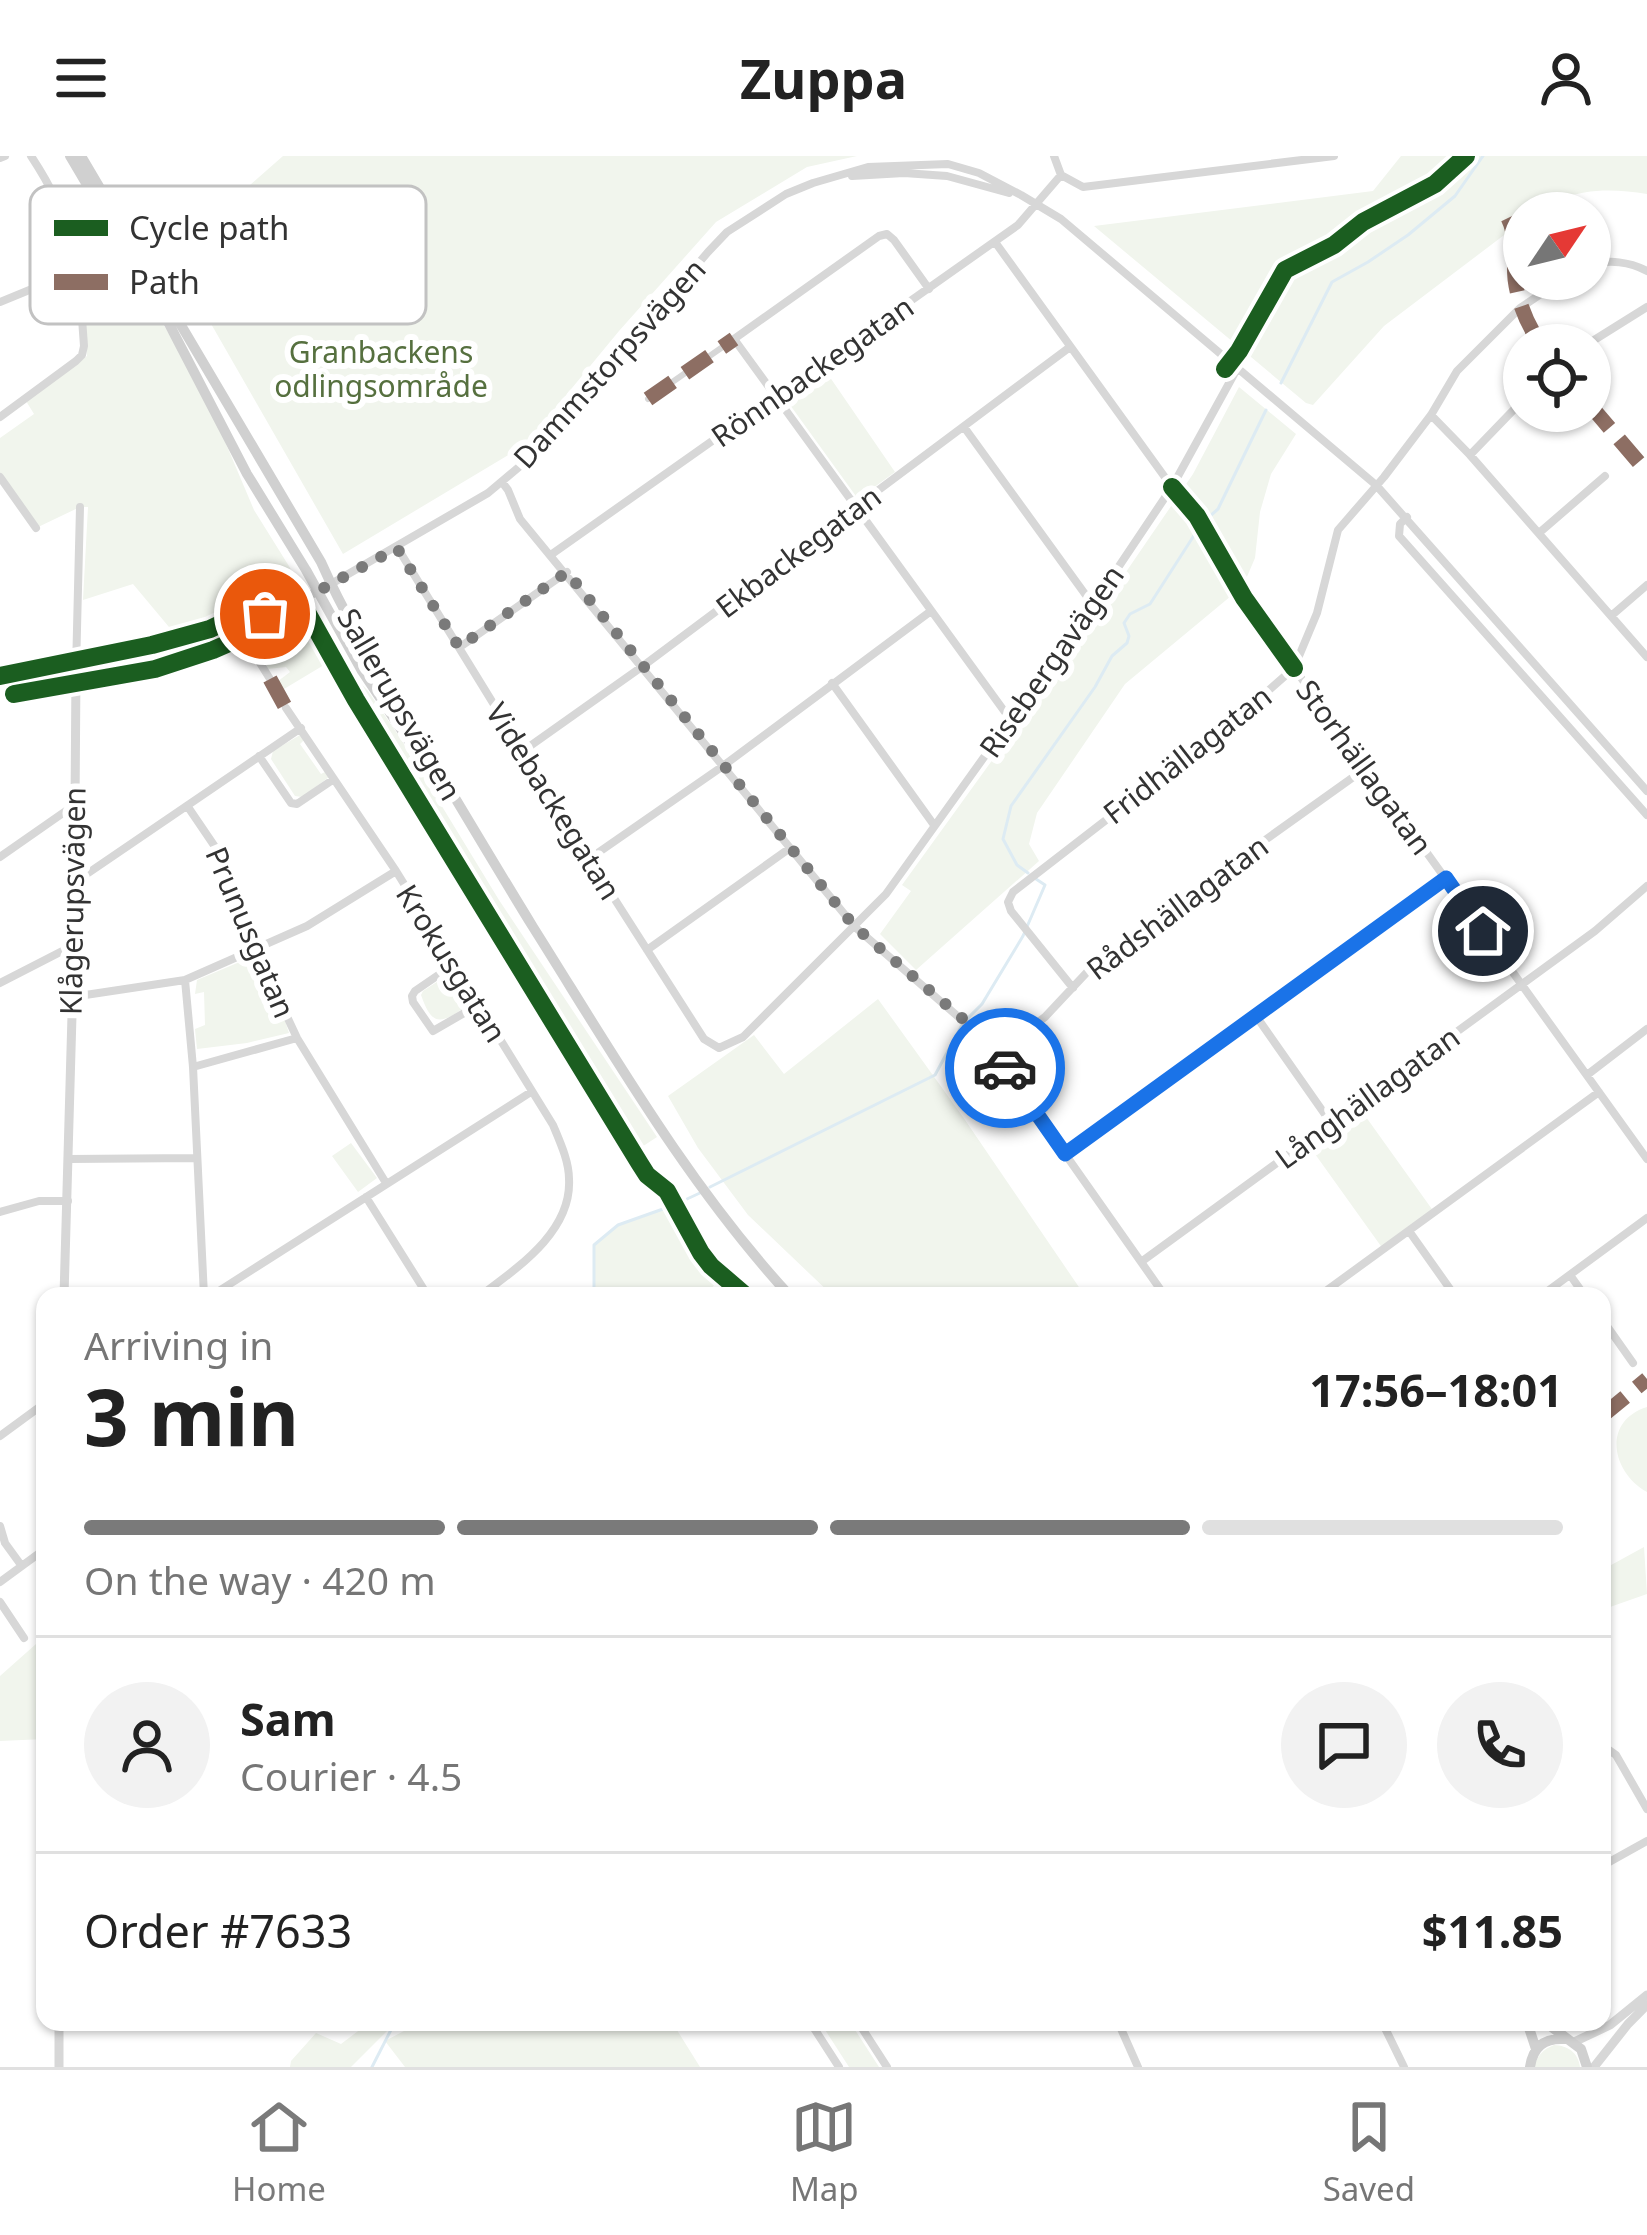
<!DOCTYPE html>
<meta charset="utf-8">
<style>
body{margin:0;font-family:"Noto Sans",sans-serif;background:#f2f2f2;color:#222;height:100vh;display:flex;flex-direction:column;font-size:45px;white-space:nowrap}
*{box-sizing:border-box;margin:0}
p{font-size:39px;color:#767676}
.icon{flex:none;width:66px;height:66px;fill:none;stroke:currentColor;stroke-width:2;stroke-linecap:round;stroke-linejoin:round}
.map{position:relative;flex:1;overflow:hidden}
.details{position:absolute;left:36px;top:1131px;width:1575px;height:744px;display:flex;flex-direction:column;background:#fff;border-radius:24px;box-shadow:0 3px 9px #0004}
.details>*{flex:none}
.needle{width:78px;rotate:55deg}
.tools{position:absolute;left:1503px;top:36px;display:grid;gap:24px}
.tools a{display:grid;place-items:center;width:108px;height:108px;border-radius:50%;background:#fff;box-shadow:0 3px 9px #0004;font-size:60px}
.pin{position:absolute;display:grid;place-items:center;width:102px;height:102px;color:#fff;margin:-51px;border:6px solid #fff;border-radius:50%;box-shadow:0 3px 12px #0007}
.courier{position:absolute;display:grid;place-items:center;width:120px;height:120px;margin:-60px;border:9px solid #1a73e8;border-radius:50%;background:#fff;color:#222;box-shadow:0 3px 15px #0007}
.summary em{font-style:normal;font-weight:700}
.summary div{display:flex;flex-direction:column-reverse}
.summary{display:flex;align-items:center;justify-content:space-between;height:204px;padding:0 48px}
h1{font-size:78px;font-weight:700;line-height:90px}
.bar{display:grid;grid-template-columns:repeat(4,1fr);gap:18px 12px;align-content:center;height:144px;padding:0 48px}
.bar i{height:15px;border-radius:9px;background:#e0e0e0}
.bar .on{background:#7a7a7a}
.bar p{grid-column:span 4}
.line{display:flex;align-items:center;gap:30px;padding:0 48px;border-top:3px solid #e0e0e0}
.line div{flex:1}
.round{display:grid;place-items:center;flex:none;width:126px;height:126px;border-radius:63px;background:#f2f2f2}
header{display:flex;justify-content:space-between;align-items:center;height:156px;padding:0 48px;background:#fff;font-size:54px;font-weight:700}
.menu{display:flex;justify-content:space-around;align-items:center;height:168px;border-top:3px solid #e0e0e0;background:#fff;font-size:33px;color:#767676}
.menu a{display:grid;justify-items:center;gap:6px}
.menu .on{color:#7a7a7a}
.map>svg:first-child{display:block}
.green{fill:#f1f5ed}
.lines{fill:none;stroke-linecap:round;stroke-linejoin:round}
.stream{stroke:#ddebf3;stroke-width:3}
.pedestrian{stroke:#d7d7d7;stroke-width:6}
.minor{stroke:#d7d7d7;stroke-width:8}
.tertiary{stroke:#d7d7d7;stroke-width:9}
.secondary{stroke:#d0d0d0;stroke-width:10}
.quiet{stroke:#8d6e63;stroke-width:15;stroke-dasharray:30 15;stroke-linecap:butt}
.cycleway-casing{stroke:#fff;stroke-width:26}
.cycleway{stroke:#1b5e20;stroke-width:18}
.done{stroke:#7a7a7a;stroke-width:12;stroke-dasharray:0 21.6}
.route{stroke:#1a73e8;stroke-width:15}
.labels{text-anchor:middle;dominant-baseline:central;stroke-width:12;stroke-linejoin:round;paint-order:stroke}
.park-label{font-size:30px;fill:#56703f;stroke:#fff}
.street-label{font-size:30px;fill:#333;stroke:#fff}
.key{fill:#fff;stroke:#c2c2c2;stroke-width:3}
.key-label{font-size:33px;fill:#333}
</style>
<header><svg class="icon" aria-label="menu" viewBox="0 0 24 24"><path d="M4 6h16M4 12h16M4 18h16"/></svg>Zuppa<svg class="icon" aria-label="person" viewBox="0 0 24 24"><circle cx="12" cy="8" r="4"/><path d="M4 21q1-7 8-7t8 7"/></svg></header>
<div class="map">
<svg width="1647" height="1911" viewBox="0 0 1647 1911">
<rect width="100%" height="100%" fill="#fff"/>
<path class="green" d="M283,0h574l-50,11 -91,55 -97,109 -94,114 -182,109 -172,-300z
M1401,0h246v38c-30,-5 -58,-6 -87,5 -13,4 -23,13 -36,14v7l-140,106 -71,79 -7,-2 -212,-177 279,-35z
M97,59l92,152 29,58 36,85 38,61c-12,30 -88,51 -118,62l-41,-49 -50,16 5,-93h-8l-44,21 -36,-51v-39l34,-24 -8,-13 61,-45 -4,-88 -8,-39z
M825,214l70,102 -37,27 -73,-101z
M1239,231l57,47 -25,40 -11,38 -5,46 -12,28 -118,98 -88,129 -8,31 10,17 -123,109 -36,-36 31,-43 -9,-6 185,-256 106,-155z
M324,463l33,60 11,12 33,48 98,161 158,237 -32,21 -301,-493 -40,24 5,9h-8l-8,-13 17,-13 -4,-5 -19,2 -1,-3 6,-5 -11,-15 -6,2v-7c19,-17 44,-20 69,-22z
M300,579l5,4 -5,5 21,30 6,-3 2,6 -27,20 -7,-1 -24,-37 2,-8z
M249,802l7,5 9,14 -5,3 16,31 5,-2 8,24 -42,10 -50,6 -2,-20 10,-4 -1,-33 -9,2 2,-14z
M446,820l19,31c-24,17 -33,20 -44,-12l2,-4z
M878,843l85,118 122,179h-252l-85,-81 -50,-67 -30,-52 86,-61 30,39z
M1366,961l68,95 -51,37 -68,-95z
M351,987l26,35 -19,14 -26,-36z
M673,1048l38,62 12,11 -20,19h-109v-51l24,-20z
M1647,1251v85c-36,-20 -45,-71 0,-85z
M1644,1391l3,47 -37,13 -8,-15v-22z
M45,1480v103l-45,2v-65z
M370,1866h18l4,4 -41,41h-61l1,-6 25,-28 25,11z
M421,1866h251l28,45h-295l-20,-26z
M820,1866h30l29,45h-30z
M1554,1889c14,1 24,7 26,22h-46c4,-12 8,-17 20,-22z"/>
<g class="lines">
<path class="stream" d="M1281,227l51,-101 36,-20 40,-27 47,-39 28,-40
M1028,717l-11,-8 -14,-26 8,-33 84,-119 17,-31 15,-13 2,-7 -5,-13 6,-9 20,-10 52,-81 16,-14 48,-99
M710,1031l225,-112 28,-52 19,-19 41,-68 22,-51 -9,-6
M687,1043l15,-7
M594,1140v-51l24,-20 45,-16
M372,1911l23,-45"/>
<path class="pedestrian" d="M648,243l86,-60
M270,523l15,28"/>
<path class="minor" d="M1054,0l7,19 22,12 251,-31
M0,2l5,-2
M852,20l52,-3 43,3 62,17
M995,86l177,245
M1590,109c19,-6 40,-3 57,6
M929,133l-35,-49 -7,-6 -8,2 -145,103 276,380
M0,146l78,-32
M1591,186l56,-35
M1431,259l39,40 177,202
M0,261l76,-56 6,-6 2,-9c-6,-81 -6,-119 -53,-190
M964,271l129,178
M1470,299l54,-56
M0,321l36,51
M502,326l6,8 12,29 335,408 130,113 180,256
M1407,361l-7,7 -1,12 248,279
M1539,377l66,-57
M397,391l192,312 115,180 15,9 24,-11 143,-143 207,-289 79,-118 66,-120
M552,398l466,-329 43,-50
M331,428l157,-91 56,-47 164,-194 19,-20 59,-38 27,-11 55,-16 80,-3 31,9 42,22 40,24 315,266 271,306
M1611,460l36,-31
M237,470l33,53
M460,491l107,-75
M1294,512l353,491
M76,514l4,-163
M832,527l102,142
M286,552l110,163 157,254c7,17 16,36 16,54 3,53 -52,89 -89,117
M523,595l120,-85 427,-319
M259,600l32,47 6,1 37,-25
M188,651l36,53 32,90 41,88 89,145
M0,701l73,-51
M589,703l134,-93 208,-155
M75,726l226,-154
M647,794l143,-102
M453,809l-38,26 -3,5 1,6 20,29 45,-26
M185,824l8,87 11,229
M0,827l74,-38
M1073,832l-62,-77 -3,-9 5,-10 221,-171 60,-53 23,-55 21,-83 46,-53 47,-62 26,-44 63,-63 43,-29
M72,841l113,-17 122,-54 89,-55
M1256,860l75,107
M995,898l50,-37 45,-48 49,-39 227,-162
M193,911l104,-29
M1587,919l60,-46
M1065,998l381,-276
M69,1003l128,-1
M366,1041l62,99
M0,1056l39,-11h29
M1409,1075l46,65
M1141,1106l454,-331 52,-45
M1570,1119l15,21
M211,1140l320,-204
M1319,1140l280,-204
M1541,1140l106,-78
M1602,1163l31,44
M0,1280l45,-33
M0,1370l5,17 16,22
M0,1426l45,-33
M0,1446l24,36
M1602,1595l7,-1 7,5 31,54
M1602,1710l45,-25
M810,1866l29,45
M858,1866l29,45
M1118,1866l20,45
M1382,1866l22,45"/>
<path class="tertiary" d="M0,528c114,-21 228,-43 331,-100
M64,1140l10,-351 2,-275
M59,1866v45
M1574,1886l36,-17 37,-30
M1594,1911l34,-43 19,-19"/>
<path class="secondary" d="M70,0l97,164 80,154 59,96 56,101 81,121
M81,0l240,406c26,59 61,114 94,169 39,65 78,131 118,196 80,127 155,258 257,369
M1527,1866l9,27
M1545,1866l36,27 6,18
M1530,1911c3,-20 14,-29 34,-28"/>
<path class="quiet" d="M1508,62c10,20 5,40 7,61 3,24 12,45 26,66
M648,243l86,-60
M1590,249l57,67
M270,523l16,29
M1602,1260l45,-37"/>
<g class="cycleway-casing">
<path id="cycleway" d="M1225,213l14,-18 46,-81 49,-25 29,-23 72,-38 31,-28
M1172,331l25,29 47,82 50,70
M0,520l152,-31 58,-16 59,-28 21,-19 66,118 284,464 7,11 20,16 34,62 10,13 35,30
M14,538l141,-25 58,-19 71,-31 24,-5"/>
</g>
<use href="#cycleway" class="cycleway"/>
</g>
<g class="lines">
<path class="done" d="M265,458l53,-23 79,-43 62,99 108,-75 288,355 121,103 29,38"/>
<path class="route" d="M1005,912l60,86 381,-276 37,53"/>
</g>
<g class="labels">
<g class="park-label">
<text x="381" y="195">Granbackens<tspan x="381" dy="34">odlingsområde</tspan></text>
</g>
<g class="street-label">
<text transform="translate(609 207) rotate(-48)">Dammstorpsvägen</text>
<text transform="translate(812 215) rotate(-35)">Rönnbackegatan</text>
<text transform="translate(798 395) rotate(-37)">Ekbackegatan</text>
<text transform="translate(1051 505) rotate(-55)">Risebergavägen</text>
<text transform="translate(400 548) rotate(60)">Sallerupsvägen</text>
<text transform="translate(1187 598) rotate(-38)">Fridhällagatan</text>
<text transform="translate(1365 611) rotate(54)">Storhällagatan</text>
<text transform="translate(554 645) rotate(58)">Videbackegatan</text>
<text transform="translate(72 745) rotate(-89)">Klågerupsvägen</text>
<text transform="translate(1177 751) rotate(-37)">Rådshällagatan</text>
<text transform="translate(251 776) rotate(67)">Prunusgatan</text>
<text transform="translate(452 807) rotate(58)">Krokusgatan</text>
<text transform="translate(1367 941) rotate(-36)">Långhällagatan</text>
</g>
</g>
<rect x="30" y="30" width="396" height="138" rx="18" class="key"/>
<rect x="54" y="64" width="54" height="16" fill="#1b5e20"/>
<rect x="54" y="118" width="54" height="16" fill="#8d6e63"/>
<g class="key-label">
<text x="129" y="84">Cycle path</text>
<text x="129" y="138">Path</text>
</g>
</svg>
<div class="tools">
<a><svg class="needle" viewBox="-14 -14 28 28"><path d="M0-13l5 13h-10z" fill="#e53935"/><path d="M0 13l5-13h-10z" fill="#767676"/></svg></a>
<a><svg class="icon" aria-label="locate" viewBox="0 0 24 24"><circle cx="12" cy="12" r="6"/><path d="M12 2v4M12 18v4M2 12h4M18 12h4"/></svg></a>
</div>
<div class="pin" style="left:265px;top:458px;background:#ea580c"><svg class="icon" aria-label="bag" viewBox="0 0 24 24"><path d="M5 8h14l-1 12H6zM9 8a3 3 0 0 1 6 0"/></svg></div>
<div class="pin" style="left:1483px;top:775px;background:#1f2937"><svg class="icon" aria-label="home" viewBox="0 0 24 24"><path d="M3 11l9-7 9 7M6 9v11h12V9"/></svg></div>
<div class="courier" style="left:1005px;top:912px"><svg class="icon" aria-label="car" viewBox="0 0 24 24"><path d="M5 17H2v-5l4-1 3-4h7l3 4 3 1v5h-3M9 17h6M6 11h13"/><circle cx="7" cy="17" r="2"/><circle cx="17" cy="17" r="2"/></svg></div>
<section class="details">
<div class="summary"><div><h1>3 min</h1><p>Arriving in</p></div><em>17:56–18:01</em></div>
<div class="bar"><i class="on"></i><i class="on"></i><i class="on"></i><i></i><p>On the way · 420 m</p></div>
<div class="line" style="height:216px"><a class="round"><svg class="icon" aria-label="person" viewBox="0 0 24 24"><circle cx="12" cy="8" r="4"/><path d="M4 21q1-7 8-7t8 7"/></svg></a><div><b>Sam</b><p>Courier · 4.5</p></div><a class="round"><svg class="icon" aria-label="chat" viewBox="0 0 24 24"><path d="M4 5h16v11H9l-5 4z"/></svg></a><a class="round"><svg class="icon" aria-label="phone" viewBox="0 0 24 24"><path d="M5 4h4l2 5-3 2q2 4 5 5l2-3 5 2v4C11 20 4 13 5 4z"/></svg></a></div>
<div class="line" style="height:156px"><div>Order #7633</div><b>$11.85</b></div>
</section>
</div>
<nav class="menu">
<a class="on"><svg class="icon" aria-label="home" viewBox="0 0 24 24"><path d="M3 11l9-7 9 7M6 9v11h12V9"/></svg>Home</a>
<a><svg class="icon" aria-label="map" viewBox="0 0 24 24"><path d="M3 6l6-2 6 2 6-2v14l-6 2-6-2-6 2zM9 4v14M15 6v14"/></svg>Map</a>
<a><svg class="icon" aria-label="saved" viewBox="0 0 24 24"><path d="M7 4h10v16l-5-4-5 4z"/></svg>Saved</a>
</nav>
